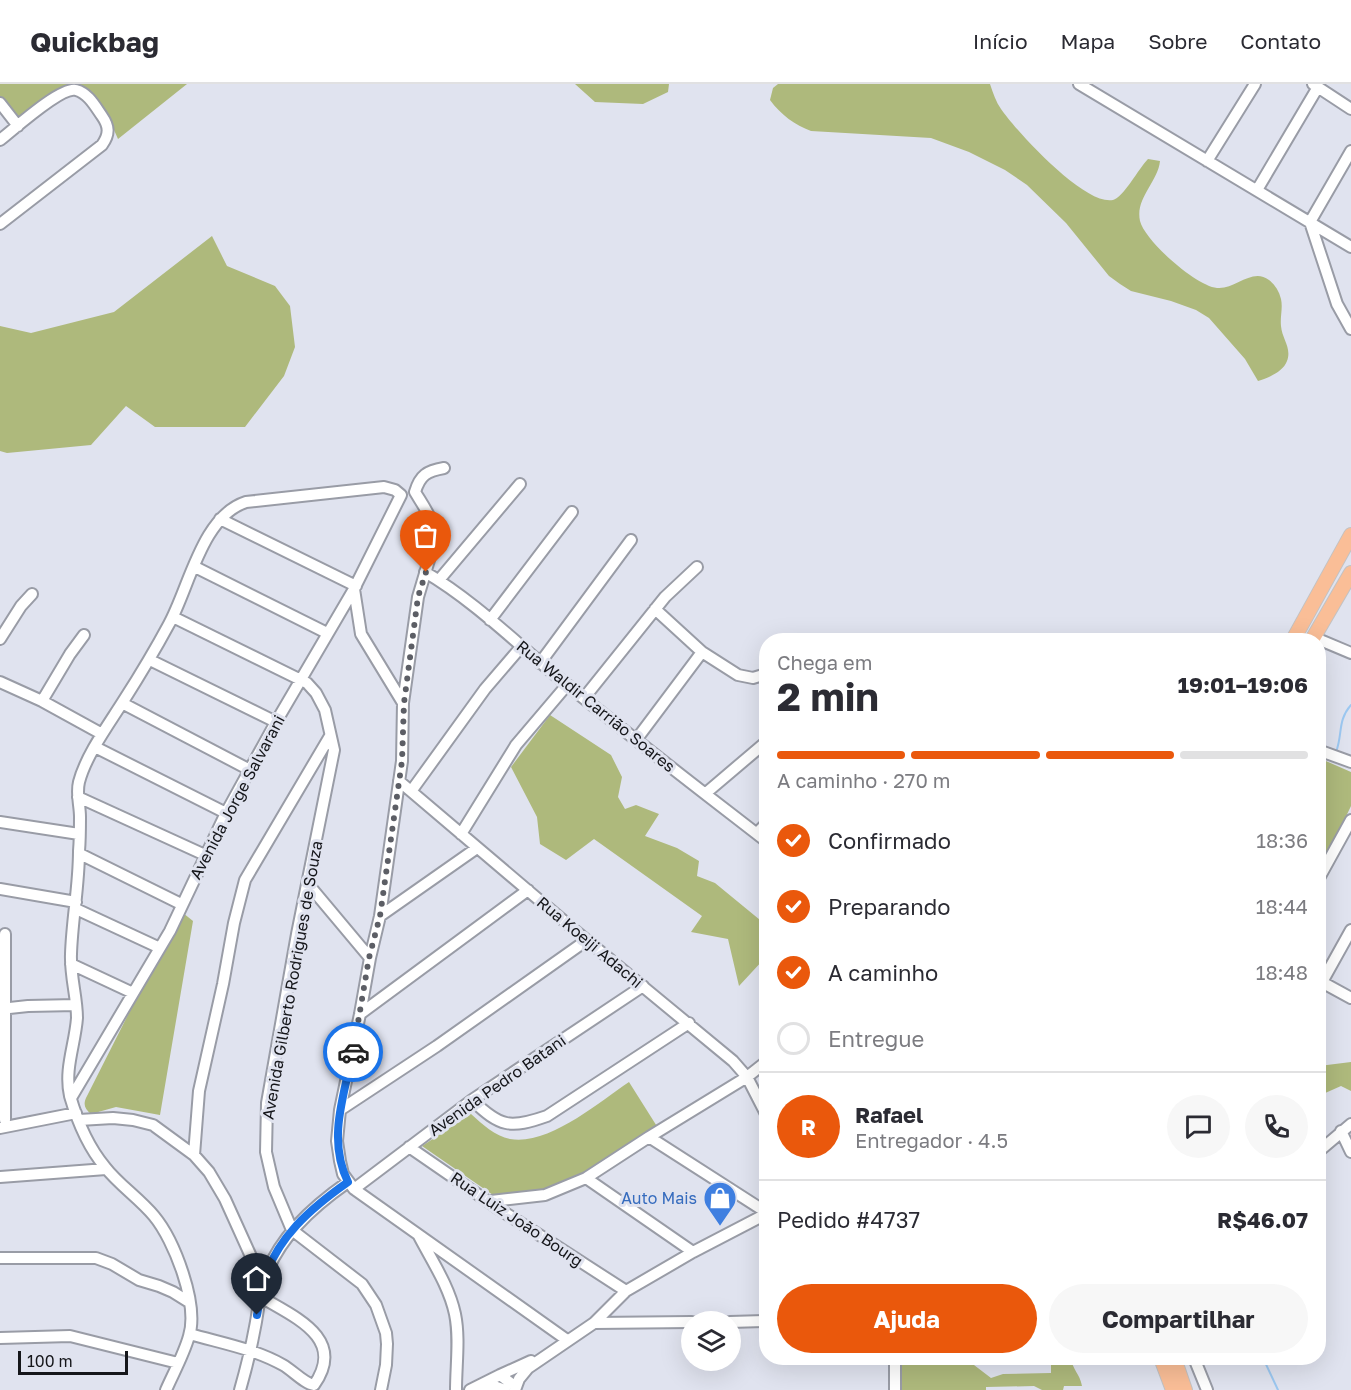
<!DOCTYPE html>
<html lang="pt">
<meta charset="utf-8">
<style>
body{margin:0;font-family:"Golos Text",sans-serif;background:#f7f7f7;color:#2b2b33;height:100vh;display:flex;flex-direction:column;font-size:22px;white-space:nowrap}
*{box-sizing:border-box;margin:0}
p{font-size:20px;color:#7c7c81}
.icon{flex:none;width:33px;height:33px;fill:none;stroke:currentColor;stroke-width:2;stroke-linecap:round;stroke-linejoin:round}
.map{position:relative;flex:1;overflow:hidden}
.details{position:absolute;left:759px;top:549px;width:567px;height:732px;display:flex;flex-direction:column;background:#fff;border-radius:24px;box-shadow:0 6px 24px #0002}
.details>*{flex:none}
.fabs{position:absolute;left:681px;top:1227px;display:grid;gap:12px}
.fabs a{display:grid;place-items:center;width:60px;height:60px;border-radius:50%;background:#fff;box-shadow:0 6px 24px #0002;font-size:30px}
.scale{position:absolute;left:18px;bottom:15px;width:110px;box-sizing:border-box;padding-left:6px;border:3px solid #15161a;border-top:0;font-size:16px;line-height:21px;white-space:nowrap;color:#15161a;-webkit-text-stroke:4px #e0e3ef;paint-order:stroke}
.pin{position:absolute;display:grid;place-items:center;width:51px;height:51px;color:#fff;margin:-62px -26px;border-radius:50% 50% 50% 0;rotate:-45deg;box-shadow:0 0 6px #0007}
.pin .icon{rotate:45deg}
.courier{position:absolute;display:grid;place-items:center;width:60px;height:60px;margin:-30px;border:4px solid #1a73e8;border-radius:50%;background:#fff;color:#222;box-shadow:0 2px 8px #0007}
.head em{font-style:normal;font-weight:700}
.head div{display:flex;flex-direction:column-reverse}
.head{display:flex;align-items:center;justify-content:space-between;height:102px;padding:0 18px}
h1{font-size:39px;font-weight:700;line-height:45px}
.bar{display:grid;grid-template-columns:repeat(4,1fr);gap:9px 6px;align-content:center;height:72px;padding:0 18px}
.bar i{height:8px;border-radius:4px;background:#e1e1e2}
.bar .active{background:#ea580c}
.bar p{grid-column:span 4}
.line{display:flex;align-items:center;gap:15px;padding:0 18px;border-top:2px solid #e1e1e2}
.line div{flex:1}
.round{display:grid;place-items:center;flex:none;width:63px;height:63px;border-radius:32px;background:#f7f7f7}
ol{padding:0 18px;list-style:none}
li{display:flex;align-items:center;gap:18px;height:66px}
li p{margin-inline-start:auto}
li .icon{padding:6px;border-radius:50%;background:#ea580c;color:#fff;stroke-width:4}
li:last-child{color:#7c7c81}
li i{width:33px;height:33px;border:3px solid #e1e1e2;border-radius:50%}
.primary-button{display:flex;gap:12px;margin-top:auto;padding:12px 18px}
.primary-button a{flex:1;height:69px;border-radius:36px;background:#ea580c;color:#fff;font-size:24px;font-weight:700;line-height:69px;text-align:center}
.primary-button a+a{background:#f7f7f7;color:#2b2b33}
header{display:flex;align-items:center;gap:36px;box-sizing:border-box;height:84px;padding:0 30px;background:#fff;border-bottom:2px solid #e1e1e2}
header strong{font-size:28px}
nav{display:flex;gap:33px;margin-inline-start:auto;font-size:21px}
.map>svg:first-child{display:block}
.green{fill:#aeb97c}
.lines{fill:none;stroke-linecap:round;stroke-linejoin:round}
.stream{stroke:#9cc8f1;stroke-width:2}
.minor-casing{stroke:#999ca6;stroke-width:14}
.major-casing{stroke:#c2c2c3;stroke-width:16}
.minor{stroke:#fff;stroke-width:10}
.major{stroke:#fabe97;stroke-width:14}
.done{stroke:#5c5e65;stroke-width:6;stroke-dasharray:0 10.8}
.route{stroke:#1a73e8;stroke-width:8}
.labels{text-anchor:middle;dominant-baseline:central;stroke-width:6;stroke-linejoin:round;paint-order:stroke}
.street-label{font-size:16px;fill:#15161a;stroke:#e0e3ef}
.shop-label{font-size:16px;fill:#366cbe;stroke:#e0e3ef;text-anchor:end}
</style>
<header>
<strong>Quickbag</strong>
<nav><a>Início</a><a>Mapa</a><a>Sobre</a><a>Contato</a></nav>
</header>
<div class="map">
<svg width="1351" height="1306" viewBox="0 0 1351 1306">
<rect width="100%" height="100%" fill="#e0e3ef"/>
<path class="green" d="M0,0h187l-69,55 -8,-18 -31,-36 -12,1 -44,32 -7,1 -16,-20z
M575,0h94l-1,8 -25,12 -48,-2z
M778,0h212c3,9 6,18 11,25 16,23 84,97 112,91 10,-2 26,-32 35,-41l12,2c-2,21 -25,37 -20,60 5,20 56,65 77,67 18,2 35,-21 52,-8 6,5 10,11 12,19 2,9 -1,18 0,27 1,13 11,22 6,35 -4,11 -19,17 -29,20l-13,-22 -36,-41 -13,-8 -25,-9 -40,-10 -11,-7 -11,-8 -43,-53 -39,-38 -22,-15 -36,-18 -38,-14 -120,-7c-16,-6 -30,-16 -41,-31l3,-12z
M212,152l15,30 48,20 15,20 5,41 -11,29 -39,51h-90l-29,-21 -35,39 -84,8 -7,-2v-125l31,7 83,-21z
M550,631l61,40 11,22 -4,20 7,12 11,-4 23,9 -14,22 32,12 22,13 -2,15 18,7 51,42v34h-2l-25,27 -11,-47 -37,-7 11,-16 -108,-77 -28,21 -26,-16 -3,-27 -26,-50z
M1319,674l32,14v34l-32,67z
M183,829l10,8 -33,194 -44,-8 -25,7c-6,-5 -8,-9 -5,-16l52,-103z
M1351,978v29l-10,-5 -18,8 -4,-1v-27z
M629,998l29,46 -66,43 -56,24h-43l-71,-49 49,-32c11,10 24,22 39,25 38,7 88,-36 119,-57z
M1051,1274h20c1,11 9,16 11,28h-18l-1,4h-21l-8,-4 -48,1v3h-85l-1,-25 50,-2 24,2 17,13 12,-4 48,-1z"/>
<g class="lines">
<path class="stream" d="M1336,668c7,-18 1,-31 15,-47
M1263,1274l15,32"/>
<g class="minor-casing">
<path id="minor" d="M1079,0l272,163
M1313,0l38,25
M0,19l18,23
M0,56c13,-10 61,-54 76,-50 12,3 19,16 26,26 7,10 8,18 0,29l-102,79
M1351,67l-41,71 27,82 14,25
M1207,77l48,-77
M1257,106l61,-103
M444,384c-17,3 -24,7 -29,24 9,15 20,29 20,48l-17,57 -15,106 -1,58 -22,155 -10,42 -10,56 -20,96 -3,31 3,20 3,13 11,15 213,151
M220,435l136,67
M195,483l132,66
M425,488c51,30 94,74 140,111 66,54 134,106 201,158
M439,496l81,-96
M354,505l7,45 42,69
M655,525l47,43 36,23 15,3 13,-4
M173,533l134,66 9,10 9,17 9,40 -37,184 -30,169 -1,49 8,35 18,43 70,54 14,21 10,28 1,11 -1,21 -5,25
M490,536l82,-108
M1313,553l38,16
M0,555l21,-33 11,-12
M150,576l126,62
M540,579l91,-123
M0,598l42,19 60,33
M584,614l81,-101 32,-30
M42,617l28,-47 14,-19
M122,619l128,67
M636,656l66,-88
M95,663l131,66
M1318,666l33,12
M399,697l179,152 155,128 14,16 19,37
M412,706l73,-101 36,-42
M706,709l60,-51
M78,713l127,58
M0,738l79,12
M757,749l9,-9
M461,750l55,-89 51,-60
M80,770l101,50
M1318,796l33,-60
M308,800l62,74
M0,805l76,13
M76,825l84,39
M380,832l97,-68
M71,880l62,29
M1318,896l33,18
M1322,898l29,-52
M0,925l28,-3 48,-1
M360,930l168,-124
M71,1014l99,-167 56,-118 50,-91 78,-133 47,-94
M472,1016c28,27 38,29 75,16l142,-93
M340,1026l97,-64 150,-106
M5,1036v-186
M79,1036l34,-2 20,2 20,5 41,30 15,17 16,27 38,84
M0,1044l76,-15
M1341,1047l10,21
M649,1053l117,75
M409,1063l87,60 130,84
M1318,1068l33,-28
M194,1071l5,-64 24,-107 11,-61 11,-43 85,-144
M0,1093l106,-8
M586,1094l107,74
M354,1105l118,-89 171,-114
M491,1117l54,-6 41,-17 63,-41 98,-60 19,-15
M419,1152c13,25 30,50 36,78 5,24 1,51 1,76
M0,1174h96l16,6 27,16 20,6 14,6 16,10
M730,1238l36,-1
M594,1239l98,-1
M190,1250c31,9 65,15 93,31 9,5 22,19 31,20 33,-47 -20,-68 -53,-88
M0,1254l70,-2 108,27
M895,1274v32
M1194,1274l13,32
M500,1291l31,-14
M480,1303l11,-2 14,5
M166,1306c8,-18 18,-36 23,-54 10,-32 -15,-96 -35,-120 -15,-18 -35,-31 -49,-49 -16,-19 -28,-47 -35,-71 -6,-27 5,-51 7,-78 0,-21 -7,-42 -6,-64 1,-34 8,-68 8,-103 1,-11 1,-23 1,-34 0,-12 -4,-23 -1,-35 7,-27 30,-58 45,-82 16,-25 31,-50 45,-76 20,-36 33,-108 77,-122l138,-15 11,3 6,5
M240,1306c6,-21 11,-41 15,-63 3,-14 4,-31 8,-45 15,-44 48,-74 85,-100
M470,1306l30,-15 16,12
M515,1306l4,-11 9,-11 66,-45 32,-32 67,-39 73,-38"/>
</g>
<g class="major-casing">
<path id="major" d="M1293,556l58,-105
M1312,556l39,-67
M1161,1274l12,32
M1174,1274l11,32"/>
</g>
<use href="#minor" class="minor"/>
<use href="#major" class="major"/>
</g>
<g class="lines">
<path class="done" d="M353,968l16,-94 11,-42 22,-155 2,-58 14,-106 8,-25"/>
<path class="route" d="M257,1231c2,-10 3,-22 6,-32 13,-45 48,-75 85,-101 -21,-42 -4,-87 5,-130"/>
</g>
<defs>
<g id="shop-pin" transform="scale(1.725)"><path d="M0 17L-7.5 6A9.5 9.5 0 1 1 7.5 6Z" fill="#3f7fe0" stroke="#e0e3ef"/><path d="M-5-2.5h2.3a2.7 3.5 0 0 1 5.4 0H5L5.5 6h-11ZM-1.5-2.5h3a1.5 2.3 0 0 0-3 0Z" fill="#fff"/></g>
</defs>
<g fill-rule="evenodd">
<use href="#shop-pin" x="720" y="1114"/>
</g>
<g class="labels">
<g class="street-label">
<text transform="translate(596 622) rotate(39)">Rua Waldir Carrião Soares</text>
<text transform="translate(237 713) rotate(-62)">Avenida Jorge Salvarani</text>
<text transform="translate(590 858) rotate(40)">Rua Koeiji Adachi</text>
<text transform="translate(292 896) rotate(-80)">Avenida Gilberto Rodrigues de Souza</text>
<text transform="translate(497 1001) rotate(-35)">Avenida Pedro Batani</text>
<text transform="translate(517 1135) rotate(34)">Rua Luiz João Bourg</text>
</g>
<g class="shop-label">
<text x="697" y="1114">Auto Mais</text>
</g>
</g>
</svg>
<div class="fabs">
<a><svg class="icon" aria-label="layers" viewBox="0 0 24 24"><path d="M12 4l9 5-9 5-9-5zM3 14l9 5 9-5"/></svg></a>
</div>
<div class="scale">100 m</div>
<div class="pin" style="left:426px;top:488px;background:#ea580c"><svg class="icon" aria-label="bag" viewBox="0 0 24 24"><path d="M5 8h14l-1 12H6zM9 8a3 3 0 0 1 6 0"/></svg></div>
<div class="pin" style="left:257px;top:1231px;background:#1f2937"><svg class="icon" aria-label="home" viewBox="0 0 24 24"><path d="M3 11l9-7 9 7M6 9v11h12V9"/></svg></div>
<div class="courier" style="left:353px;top:968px"><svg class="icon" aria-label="car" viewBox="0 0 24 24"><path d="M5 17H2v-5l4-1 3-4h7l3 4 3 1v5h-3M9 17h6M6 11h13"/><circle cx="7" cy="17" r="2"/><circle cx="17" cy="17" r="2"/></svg></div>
<section class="details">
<div class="head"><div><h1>2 min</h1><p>Chega em</p></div><em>19:01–19:06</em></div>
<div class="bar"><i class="active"></i><i class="active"></i><i class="active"></i><i></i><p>A caminho · 270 m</p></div>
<ol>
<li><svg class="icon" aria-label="check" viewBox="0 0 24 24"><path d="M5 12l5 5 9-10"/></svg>Confirmado<p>18:36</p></li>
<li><svg class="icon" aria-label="check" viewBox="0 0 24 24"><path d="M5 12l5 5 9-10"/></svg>Preparando<p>18:44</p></li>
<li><svg class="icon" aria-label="check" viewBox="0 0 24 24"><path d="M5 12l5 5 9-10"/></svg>A caminho<p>18:48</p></li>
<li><i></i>Entregue</li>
</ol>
<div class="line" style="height:108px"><b class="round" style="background:#ea580c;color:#fff">R</b><div><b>Rafael</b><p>Entregador · 4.5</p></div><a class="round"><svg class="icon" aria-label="chat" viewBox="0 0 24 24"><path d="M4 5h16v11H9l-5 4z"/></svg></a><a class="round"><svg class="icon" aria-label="phone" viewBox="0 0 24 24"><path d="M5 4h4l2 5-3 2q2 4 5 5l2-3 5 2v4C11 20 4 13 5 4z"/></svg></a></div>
<div class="line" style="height:78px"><div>Pedido #4737</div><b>R$46.07</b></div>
<div class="primary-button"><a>Ajuda</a><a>Compartilhar</a></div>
</section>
</div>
